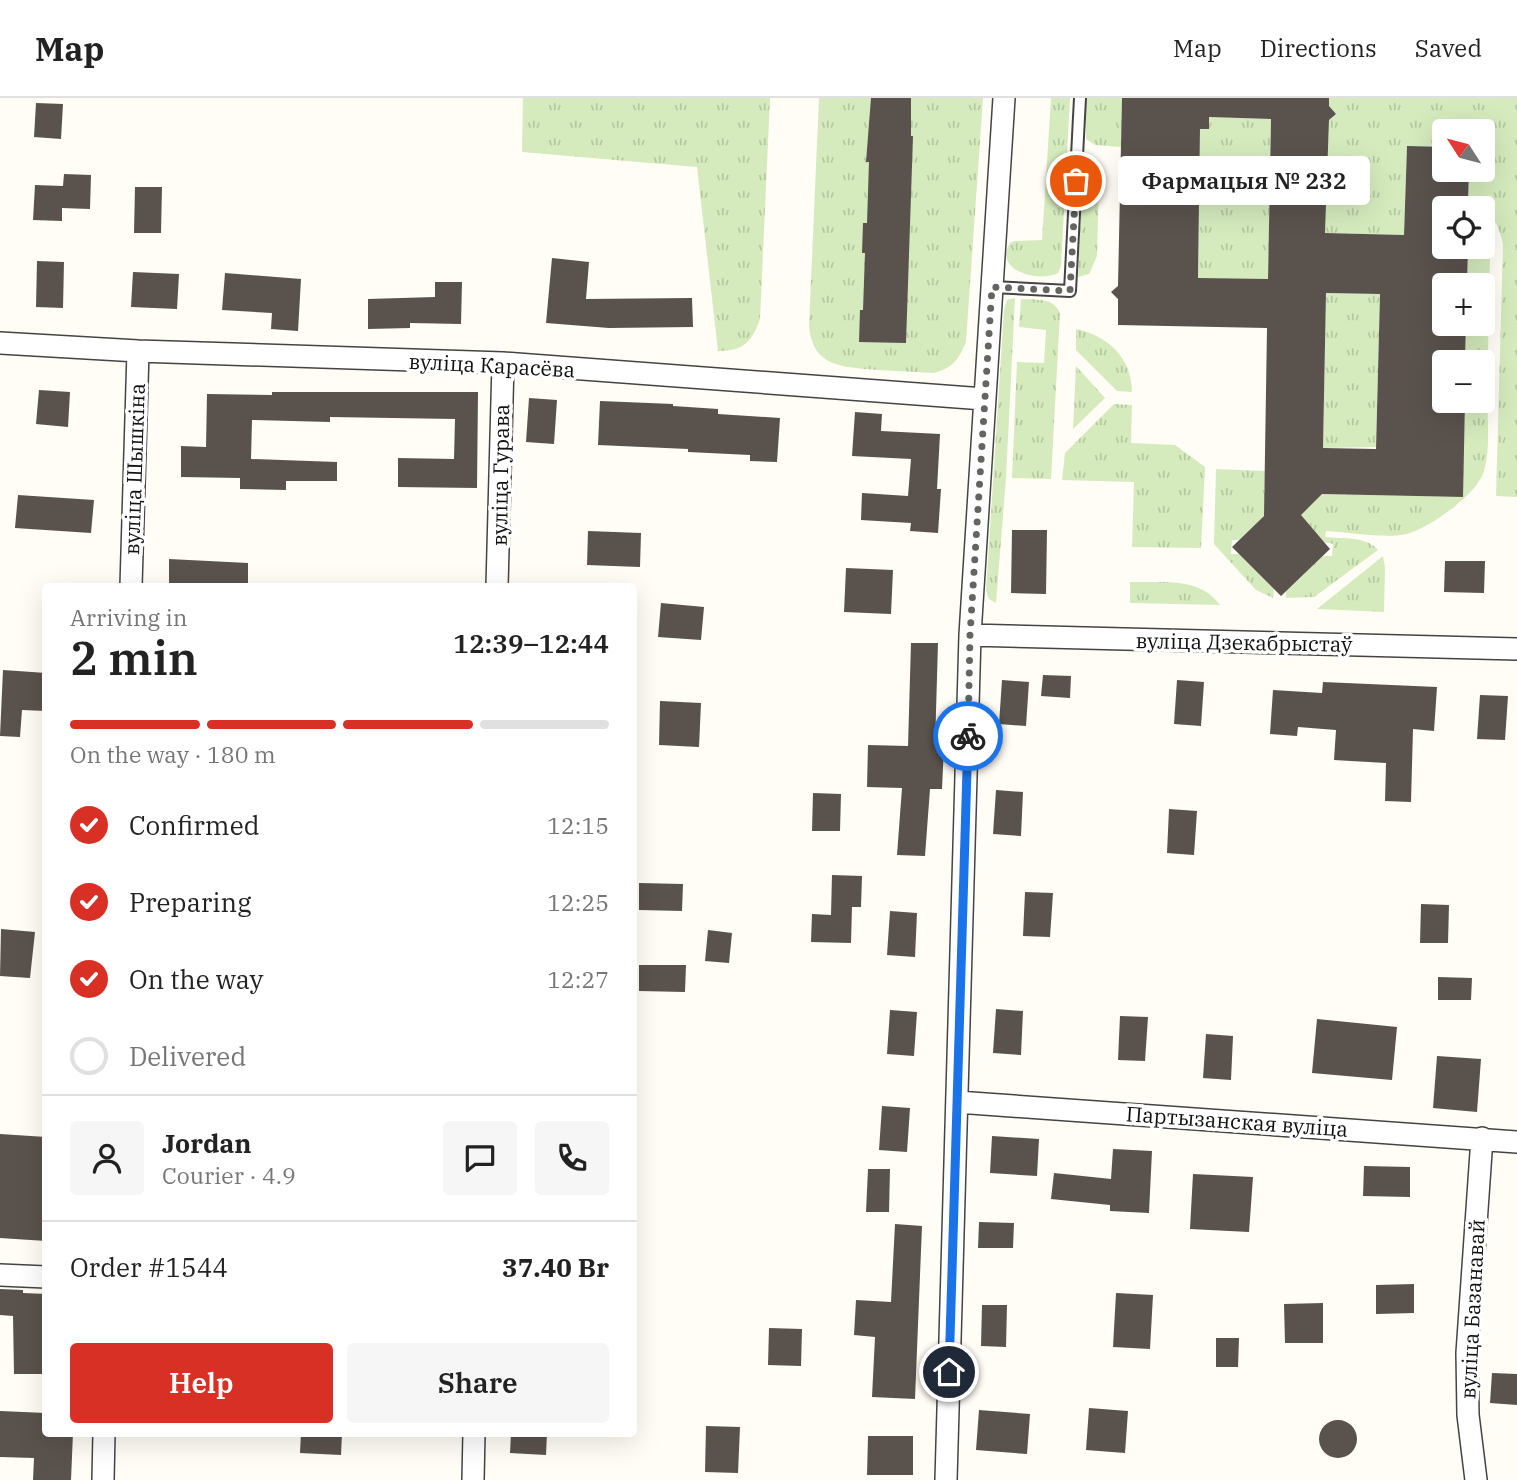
<!DOCTYPE html>
<meta charset="utf-8">
<style>
body{margin:0;font-family:"IBM Plex Serif",serif;background:#f6f6f6;color:#222;height:100vh;display:flex;flex-direction:column;font-size:26px;white-space:nowrap}
*{box-sizing:border-box;margin:0}
p{font-size:23px;color:#767676}
.icon{flex:none;width:38px;height:38px;fill:none;stroke:currentColor;stroke-width:2;stroke-linecap:round;stroke-linejoin:round}
.map{position:relative;flex:1;overflow:hidden}
.panel{position:absolute;left:42px;top:485px;width:595px;height:854px;display:flex;flex-direction:column;background:#fff;border-radius:7px;box-shadow:0 7px 28px #0002}
.panel>*{flex:none}
.needle{width:46px;rotate:306deg}
.buttons{position:absolute;left:1432px;top:21px;display:grid;gap:14px}
.buttons a{display:grid;place-items:center;width:63px;height:63px;border-radius:7px;background:#fff;box-shadow:0 7px 28px #0002;font-size:35px}
.pin{position:absolute;display:grid;place-items:center;width:60px;height:60px;color:#fff;margin:-30px;border:4px solid #fff;border-radius:50%;box-shadow:0 2px 7px #0007}
.courier{position:absolute;display:grid;place-items:center;width:70px;height:70px;margin:-35px;border:5px solid #1a73e8;border-radius:50%;background:#fff;color:#222;box-shadow:0 2px 9px #0007}
.bubble{position:absolute;height:49px;border-radius:7px;background:#fff;box-shadow:0 7px 28px #0002;font-size:23px;font-weight:600;line-height:49px;text-align:center}
.overview em{font-style:normal;font-weight:600}
.overview div{display:flex;flex-direction:column-reverse}
.overview{display:flex;align-items:center;justify-content:space-between;height:119px;padding:0 28px}
h1{font-size:46px;font-weight:600;line-height:52px}
.bar{display:grid;grid-template-columns:repeat(4,1fr);gap:10px 7px;align-content:center;height:84px;padding:0 28px}
.bar i{height:9px;border-radius:5px;background:#e0e0e0}
.bar .active{background:#d93025}
.bar p{grid-column:span 4}
.line{display:flex;align-items:center;gap:18px;padding:0 28px;border-top:2px solid #e0e0e0}
.line div{flex:1}
.round{display:grid;place-items:center;flex:none;width:74px;height:74px;border-radius:7px;background:#f6f6f6}
ol{padding:0 28px;list-style:none}
li{display:flex;align-items:center;gap:21px;height:77px}
li p{margin-inline-start:auto}
li .icon{padding:7px;border-radius:50%;background:#d93025;color:#fff;stroke-width:4}
li:last-child{color:#767676}
li i{width:38px;height:38px;border:4px solid #e0e0e0;border-radius:50%}
.cta{display:flex;gap:14px;margin-top:auto;padding:14px 28px}
.cta a{flex:1;height:80px;border-radius:7px;background:#d93025;color:#fff;font-size:28px;font-weight:600;line-height:80px;text-align:center}
.cta a+a{background:#f6f6f6;color:#222}
header{display:flex;align-items:center;gap:42px;box-sizing:border-box;height:98px;padding:0 35px;background:#fff;border-bottom:2px solid #e0e0e0}
header strong{font-size:33px}
nav{display:flex;gap:38px;margin-inline-start:auto;font-size:24px}
.map>svg:first-child{display:block}
.grass{fill:url(#grass-tufts)}
.building{fill:#5a524d;fill-rule:evenodd}
.lines{fill:none;stroke-linecap:round;stroke-linejoin:round}
.lane-casing{stroke:#444;stroke-width:14}
.street-casing{stroke:#444;stroke-width:24}
.lane{stroke:#fff;stroke-width:10}
.street{stroke:#fff;stroke-width:21}
.done{stroke:#646461;stroke-width:7;stroke-dasharray:0 12.6}
.route{stroke:#1a73e8;stroke-width:9}
.labels{text-anchor:middle;dominant-baseline:central;stroke-width:7;stroke-linejoin:round;paint-order:stroke}
.street-label{font-size:21px;fill:#111;stroke:#fff}
</style>
<header>
<strong>Map</strong>
<nav><a>Map</a><a>Directions</a><a>Saved</a></nav>
</header>
<div class="map">
<svg width="1517" height="1382" viewBox="0 0 1517 1382">
<defs>
<pattern id="grass-tufts" width="24" height="20" patternUnits="userSpaceOnUse" patternTransform="scale(1.75)"><rect width="24" height="20" fill="#d5ebbd"/><path d="M3 7l-1-3M5 7V3M7 7l1-3M15 17l-1-3M17 17v-4M19 17l1-3" fill="none" stroke="#b6c8a1"/></pattern>
</defs>
<rect width="100%" height="100%" fill="#fffdf5"/>
<path class="grass" d="M523,0h247l-10,221c-8,23 -17,32 -42,32l-21,-184 -175,-15z
M819,0h164l-17,244c-7,17 -14,27 -33,31 -18,-1 -37,-2 -55,-3 -34,-3 -66,-2 -69,-45z
M1051,0h19l-9,168 -3,7c-19,10 -65,-2 -48,-30l4,-2 28,-1z
M1086,0h36l-1,49 -26,-2 -9,-6z
M1329,0h188v399l-21,-1 7,-251c-4,-23 -13,-36 -35,-43l1,-32h13v-39h-38v16h-37l-3,88 -79,-2 4,-113 7,-6 -7,-8z
M1209,19l62,2 -3,160h-70l2,-150h9z
M1083,65l10,4 6,11 -2,78 -8,18 -11,3z
M1482,137l8,23 -2,93h-22v-27h16v-39h-15l1,-38h14z
M1326,195l54,1 -4,153 -53,1z
M1015,200l-9,180 -10,125 -7,-4 -3,-8 18,-281 3,-10z
M1021,201c15,1 32,-2 39,14l-9,166 -39,-1 5,-116 27,1 2,-33 -27,-3z
M1076,231c33,7 56,30 56,63l-15,-1 -41,-41z
M1076,268l29,32 -32,31z
M1482,292h5c0,26 4,56 -3,81 -6,23 -55,57 -77,63 -19,5 -60,-2 -81,-3l-1,6c17,2 42,-1 53,13l-64,47 -28,1v-7l37,-35h9l1,-12 -9,-2 -33,-38 31,-10 140,3 3,-96h17z
M1114,306l18,1 -1,38 44,2 30,22 -4,81 -69,-1 2,-65 -72,-2 3,-27z
M1216,371l49,2 -1,22 15,1 -1,8 -39,38h-7l-1,14h8l35,35 -1,9 -17,-8 -42,-46z
M1383,458l2,12 -1,44 -67,-3z
M1130,484c33,1 69,-6 90,23l-90,-2z"/>
<path class="building" d="M871,0h40v38h2l-7,207 -47,-1 1,-32h3l2,-57h-3l1,-30h4l2,-61h-3z
M1122,0h207v8l7,8 -7,6 -4,113 79,2 3,-89 37,1v23h25l-1,32 -24,-1v46h24l-1,38h-23v39h22l-1,38h-21v39h21l-2,96 -141,-3 -21,21 29,34 -49,47 -49,-49 32,-31 3,-188 -149,-3v-26l-7,-7 7,-6zM1209,19l62,2 -3,160 -70,-1 2,-149h9zM1326,195l54,1 -4,155 -53,-1z
M36,5l27,1 -2,35 -27,-2z
M64,76l27,1 -1,34 -28,-1v13l-29,-1 2,-35 28,1z
M135,89h27l-1,46h-27z
M552,160l37,4 -3,37 106,-1 1,29 -84,1 -63,-5z
M37,163l27,1 -1,46 -27,-1z
M133,174l46,2 -2,35 -46,-2z
M225,175l76,6 -3,52 -27,-2 1,-16 -50,-3z
M435,184h27l-1,42 -51,-1v5l-42,1v-30l67,-2z
M39,292l31,2 -2,35 -32,-3z
M272,294h206l-1,96 -79,-1v-29l56,1 1,-40 -125,-2v5l-78,-2 -1,39 86,3v19h-51v9l-46,-1v-11l-59,-1v-31l25,1 1,-53 65,1z
M529,300l28,2 -3,44 -28,-2z
M600,303l73,3v2l45,3v5l62,4 -3,44 -27,-1v-6l-62,-3v-3l-90,-4z
M855,314l27,2 -1,17 59,3 -3,55h4l-3,44 -28,-2 1,-8 -50,-3 1,-27 46,3 3,-37 -59,-3z
M18,397l76,5 -3,33 -76,-5z
M1012,432h35l-1,64 -35,-1z
M588,433l53,2 -1,34 -53,-2z
M169,461l79,4v23h-79z
M1445,463h40l-1,32 -40,-1z
M846,470l47,2 -2,44 -47,-2z
M661,505l43,4 -3,33 -43,-3z
M911,545h27l-3,103h9l-2,43h-12l-5,67 -28,-1 5,-67 -35,-1 1,-42 40,1z
M3,572l43,3v38l-24,-1 -2,27 -20,-1z
M1043,577l28,1 -1,22 -29,-2z
M1002,582l27,2 -3,44 -27,-2z
M1177,582l27,2 -3,44 -27,-2z
M1323,584l114,5 -3,44 -21,-2 -2,73 -26,-1 1,-38 -52,-3 2,-30 -38,-3 -1,9 -27,-2 3,-44 49,3z
M1480,597l28,1 -3,44 -28,-1z
M660,603l41,2 -2,44 -40,-2z
M996,692l27,2 -2,44 -28,-2z
M813,695l28,1 -1,37h-28z
M1169,711l28,2 -3,44 -27,-2z
M832,777l30,1 -1,31h-9l-1,36 -40,-1 1,-28 19,1z
M639,785l44,1 -1,27 -43,-1z
M1025,794l28,1 -3,44 -27,-1z
M1421,806l28,1 -1,38h-28z
M890,813l27,2 -2,44 -28,-2z
M1,831l34,3 -5,46 -30,-2z
M708,832l24,3 -3,30 -24,-2z
M639,867h47l-1,27 -46,-1z
M1438,879l34,1 -1,22h-33z
M996,911l27,2 -2,44 -28,-2z
M890,912l27,2 -3,44 -27,-2z
M1120,918l28,1 -3,44 -27,-1z
M1317,921l80,8 -5,53 -80,-7z
M1206,936l27,2 -2,44 -28,-2z
M1437,958l44,3 -4,53 -44,-4z
M882,1008l28,2 -3,44 -28,-2z
M0,1036l46,3v104l-46,-3z
M992,1038l47,3 -2,37 -47,-3z
M1113,1051l39,2 -3,62 -39,-2v-6l-59,-6 3,-26 57,6z
M1364,1068l46,1v30l-47,-1z
M868,1071h22l-1,43h-23z
M1193,1076l60,3 -4,55 -59,-3z
M979,1124l35,1 -1,25h-35z
M895,1126l27,2 -7,173 -43,-2 3,-60 -21,-2 2,-35 35,2z
M1414,1186v29l-38,1v-29z
M0,1191l23,1v3l23,1v80h-32l-1,-58 -13,-1z
M1116,1195l37,2 -3,54 -37,-2z
M1323,1205v40h-38l-1,-39z
M982,1207h25l-1,42 -25,-1z
M769,1230l33,1 -1,37 -33,-1z
M1216,1240h23l-1,29h-22z
M1492,1275l25,1v31l-27,-2z
M1089,1310l39,3 -3,42 -39,-3z
M979,1312l51,4 -3,40 -51,-4z
M0,1313l46,2v20h27l-2,47h-38l1,-22 -34,-1z
M1319 1341a19 19 0 1 1 38 0a19 19 0 1 1-38 0Z
M706,1328l34,1 -2,46 -33,-1z
M301,1335h41l-1,22 -41,-2z
M511,1335h36l-1,22 -36,-2z
M868,1338h45v39h-46z"/>
<g class="lines">
<g class="lane-casing">
<path id="lane" d="M992,189l78,4 10,-193"/>
</g>
<g class="street-casing">
<path id="street" d="M0,245l138,8 365,12 481,36
M131,488l7,-235
M497,488l6,-223
M970,537l547,14
M957,1004l560,40
M0,1177l46,2
M103,1382l1,-47
M473,1382l1,-47
M946,1382l24,-845 34,-537
M1476,1382l-8,-65 -1,-62 15,-215"/>
</g>
<use href="#lane" class="lane"/>
<use href="#street" class="street"/>
</g>
<g class="lines">
<path class="done" d="M968,638l2,-101 22,-348 78,4 6,-110"/>
<path class="route" d="M949,1274l19,-636"/>
</g>
<g class="labels">
<g class="street-label">
<text transform="translate(492 267) rotate(3)">вуліца Карасёва</text>
<text transform="translate(134 371) rotate(-88)">вуліца Шышкіна</text>
<text transform="translate(500 377) rotate(-89)">вуліца Гурава</text>
<text transform="translate(1244 544) rotate(1)">вуліца Дзекабрыстаў</text>
<text transform="translate(1237 1023) rotate(4)">Партызанская вуліца</text>
<text transform="translate(1472 1211) rotate(-87)">вуліца Базанавай</text>
</g>
</g>
</svg>
<div class="buttons">
<a><svg class="needle" viewBox="-14 -14 28 28"><path d="M0-13l5 13h-10z" fill="#e53935"/><path d="M0 13l5-13h-10z" fill="#767676"/></svg></a>
<a><svg class="icon" aria-label="locate" viewBox="0 0 24 24"><circle cx="12" cy="12" r="6"/><path d="M12 2v4M12 18v4M2 12h4M18 12h4"/></svg></a>
<a>+</a>
<a>−</a>
</div>
<div class="pin" style="left:1076px;top:83px;background:#ea580c"><svg class="icon" aria-label="bag" viewBox="0 0 24 24"><path d="M5 8h14l-1 12H6zM9 8a3 3 0 0 1 6 0"/></svg></div>
<div class="pin" style="left:949px;top:1274px;background:#1f2937"><svg class="icon" aria-label="home" viewBox="0 0 24 24"><path d="M3 11l9-7 9 7M6 9v11h12V9"/></svg></div>
<div class="courier" style="left:968px;top:638px"><svg class="icon" aria-label="bike" viewBox="0 0 24 24"><circle cx="6" cy="16" r="4"/><circle cx="18" cy="16" r="4"/><path d="M6 16l4-8h5l3 8M10 8l3 8H6M13 5h3"/></svg></div>
<div class="bubble" style="left:1118px;top:58px;width:252px">Фармацыя № 232</div>
<section class="panel">
<div class="overview"><div><h1>2 min</h1><p>Arriving in</p></div><em>12:39–12:44</em></div>
<div class="bar"><i class="active"></i><i class="active"></i><i class="active"></i><i></i><p>On the way · 180 m</p></div>
<ol>
<li><svg class="icon" aria-label="check" viewBox="0 0 24 24"><path d="M5 12l5 5 9-10"/></svg>Confirmed<p>12:15</p></li>
<li><svg class="icon" aria-label="check" viewBox="0 0 24 24"><path d="M5 12l5 5 9-10"/></svg>Preparing<p>12:25</p></li>
<li><svg class="icon" aria-label="check" viewBox="0 0 24 24"><path d="M5 12l5 5 9-10"/></svg>On the way<p>12:27</p></li>
<li><i></i>Delivered</li>
</ol>
<div class="line" style="height:126px"><a class="round"><svg class="icon" aria-label="person" viewBox="0 0 24 24"><circle cx="12" cy="8" r="4"/><path d="M4 21q1-7 8-7t8 7"/></svg></a><div><b>Jordan</b><p>Courier · 4.9</p></div><a class="round"><svg class="icon" aria-label="chat" viewBox="0 0 24 24"><path d="M4 5h16v11H9l-5 4z"/></svg></a><a class="round"><svg class="icon" aria-label="phone" viewBox="0 0 24 24"><path d="M5 4h4l2 5-3 2q2 4 5 5l2-3 5 2v4C11 20 4 13 5 4z"/></svg></a></div>
<div class="line" style="height:91px"><div>Order #1544</div><b>37.40 Br</b></div>
<div class="cta"><a>Help</a><a>Share</a></div>
</section>
</div>
